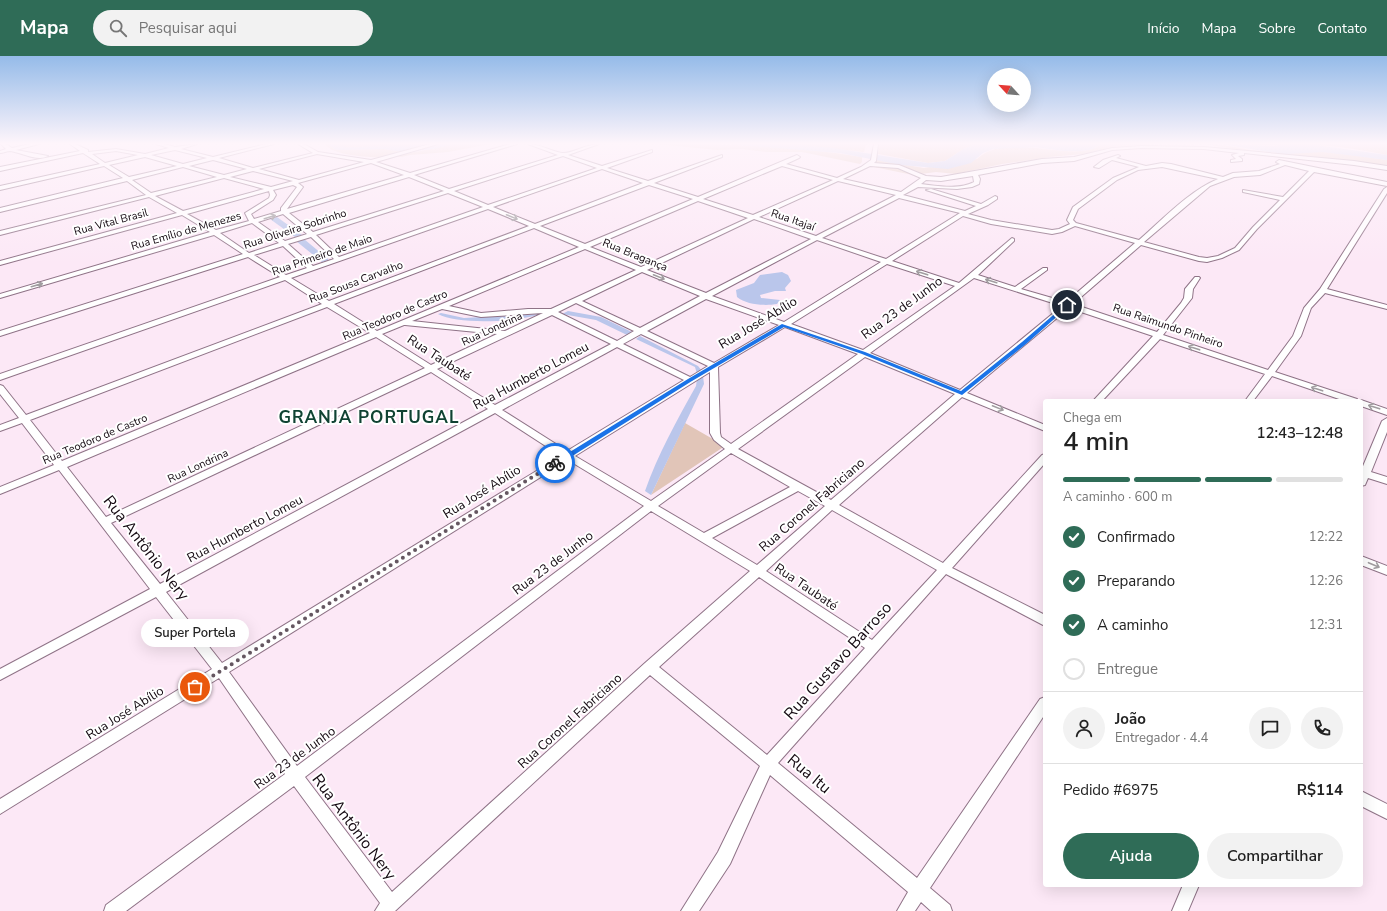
<!DOCTYPE html>
<html lang="pt">
<meta charset="utf-8">
<style>
body{margin:0;font-family:"Nunito Sans",sans-serif;background:#f2f2f2;color:#222;height:100vh;display:flex;flex-direction:column;font-size:15px;white-space:nowrap}
*{box-sizing:border-box;margin:0}
p{font-size:13px;color:#767676}
.icon{flex:none;width:22px;height:22px;fill:none;stroke:currentColor;stroke-width:2;stroke-linecap:round;stroke-linejoin:round}
.map{position:relative;flex:1;overflow:hidden}
.sheet{position:absolute;left:1043px;top:343px;width:320px;height:488px;display:flex;flex-direction:column;background:#fff;border-radius:4px;box-shadow:0 4px 16px #0002}
.sheet>*{flex:none}
.needle{width:26px;rotate:296deg}
.fabs{position:absolute;left:987px;top:12px;display:grid;gap:8px}
.fabs a{display:grid;place-items:center;width:44px;height:44px;border-radius:50%;background:#fff;box-shadow:0 4px 16px #0002;font-size:20px}
.pin{position:absolute;display:grid;place-items:center;width:34px;height:34px;color:#fff;margin:-17px;border:2px solid #fff;border-radius:50%;box-shadow:0 1px 4px #0007}
.courier{position:absolute;display:grid;place-items:center;width:40px;height:40px;margin:-20px;border:3px solid #1a73e8;border-radius:50%;background:#fff;color:#222;box-shadow:0 1px 5px #0007}
.bubble{position:absolute;height:28px;border-radius:14px;background:#fff;box-shadow:0 4px 16px #0002;font-size:13px;font-weight:600;line-height:28px;text-align:center}
.overview em{font-style:normal;font-weight:600}
.overview div{display:flex;flex-direction:column-reverse}
.overview{display:flex;align-items:center;justify-content:space-between;height:68px;padding:0 20px}
h1{font-size:26px;font-weight:600;line-height:30px}
.bar{display:grid;grid-template-columns:repeat(4,1fr);gap:6px 4px;align-content:center;height:48px;padding:0 20px}
.bar i{height:5px;border-radius:3px;background:#e0e0e0}
.bar .on{background:#2f6c57}
.bar p{grid-column:span 4}
.line{display:flex;align-items:center;gap:10px;padding:0 20px;border-top:1px solid #e0e0e0}
.line div{flex:1}
.round{display:grid;place-items:center;flex:none;width:42px;height:42px;border-radius:21px;background:#f2f2f2}
ol{padding:0 20px;list-style:none}
li{display:flex;align-items:center;gap:12px;height:44px}
li p{margin-inline-start:auto}
li .icon{padding:4px;border-radius:50%;background:#2f6c57;color:#fff;stroke-width:4}
li:last-child{color:#767676}
li i{width:22px;height:22px;border:2px solid #e0e0e0;border-radius:50%}
.action{display:flex;gap:8px;margin-top:auto;padding:8px 20px}
.action a{flex:1;height:46px;border-radius:24px;background:#2f6c57;color:#fff;font-size:16px;font-weight:600;line-height:46px;text-align:center}
.action a+a{background:#f2f2f2;color:#222}
header{display:flex;align-items:center;gap:24px;box-sizing:border-box;height:56px;padding:0 20px;background:#2f6c57;color:#fff}
header strong{font-size:19px}
nav{display:flex;gap:22px;margin-inline-start:auto;font-size:14px}
.search{width:280px;height:36px;background:#f2f2f2;display:flex;align-items:center;gap:10px;box-sizing:border-box;padding:0 14px;border-radius:22px;color:#767676;font-size:15px}
.map>svg:first-child{display:block}
.green{fill:#e1c5b8}
.water{fill:#bac6eb}
.lines{fill:none;stroke-linecap:round;stroke-linejoin:round}
.minor-casing{stroke:#8f7387;stroke-width:2}
.minor{fill:#fff;fill-rule:evenodd}
.oneway{stroke:#a19da0}
.route{fill:#1a73e8}
.done{stroke:#655761;stroke-width:4;stroke-dasharray:0 7.2}
.labels{text-anchor:middle;dominant-baseline:central;stroke-width:4;stroke-linejoin:round;paint-order:stroke}
.far-street-label{font-size:11px;fill:#140911;stroke:#fff}
.street-label{font-size:13px;fill:#140911;stroke:#fff}
.near-street-label{font-size:16px;fill:#140911;stroke:#fff}
.district-label{font-size:17px;font-weight:bold;letter-spacing:1px;fill:#104333;stroke:#fff}
</style>
<header>
<strong>Mapa</strong>
<div class="search"><svg class="icon" aria-label="search" viewBox="0 0 24 24"><circle cx="10" cy="10" r="6"/><path d="M15 15l6 6"/></svg>Pesquisar aqui</div>
<nav><a>Início</a><a>Mapa</a><a>Sobre</a><a>Contato</a></nav>
</header>
<div class="map">
<svg width="1387" height="855" viewBox="0 0 1387 855">
<rect width="100%" height="100%" fill="#fce8f6"/>
<path class="green" d="M325,88h4l5,5 6,1 44,-1 19,3c-7,1 -15,5 -22,5 -11,1 -50,-2 -56,-13z
M336,88h94l-6,2 -76,1h-7z
M455,88h35l-42,8 -38,3 -9,2 -4,-1c20,-5 39,-8 58,-12z
M658,88c68,0 137,2 204,13v5l-2,2 -58,-12h-35l-25,-3 -25,1z
M791,88h75l-2,8z
M879,88h98l-12,4 -20,13 -17,2 -50,-9z
M1101,88h55l-39,2 -34,8 -33,3 -48,7 -46,10 -20,-2 -23,3 -44,-9 5,-2 3,-4 47,8 53,-9c31,-30 99,7 124,-15z
M1205,88c23,0 44,7 66,9 18,1 35,-2 52,-1 22,1 43,5 64,8v7l-130,-14z
M1249,88h138v11c-24,-5 -49,-9 -73,-10 -22,-1 -43,2 -65,-1z
M685,367l40,23 -74,49z"/>
<path class="water" d="M329,88l19,3 107,-3 -22,5 -30,3 -19,-3 -44,1 -6,-1z
M726,88h65l43,4 94,15 17,-2 20,-13 12,-4h124l-8,5 -12,2h-17l-29,-4 -42,2 -10,4 -12,10 -23,6 -47,-4 -61,-12z
M1221,88l52,2 17,-2 26,1 71,10v5l-64,-8 -37,2 -17,-2z
M277,161l25,18 -7,2 -25,-18z
M304,183l24,20v1l-6,2 -26,-21z
M782,216l6,3 3,6 -6,7 1,3h-11l-15,4 1,3 19,2 -3,4c-12,2 -30,1 -40,-7l-1,-7 18,-7 6,-8z
M568,255l33,6 31,15 -5,3 -31,-15 -34,-6z
M441,257l23,5 76,-4c-20,8 -83,11 -102,0z
M640,280l58,30 4,5 -5,3 -2,-7 -59,-28z
M703,320l1,8 -53,111 -6,-4c13,-37 32,-71 51,-105l1,-7z"/>
<g class="lines">
<g class="minor-casing">
<path id="minor" d="M1,88h5l6,4 18,-4h9l-23,6 32,6c-10,6 -28,-4 -38,-5 -3,0 -7,2 -10,2v-2l6,-2z
M70,88h5l13,6v2l28,-3 29,5 24,-6 -13,-4h8l11,3 22,-3 -16,5 32,8 53,-13h8l-55,14 34,10 60,-15 -15,-9h6l14,8 53,8 59,-16h8l-62,18 34,11 100,-29h7l-103,31 35,14 109,-34 -30,-11c12,0 22,7 34,9 9,1 25,-9 37,-9l-31,11 34,11 50,-16v2l-45,16 41,13 74,-26v2l-68,26 44,14 99,-42 3,2 -1,1 -13,6 51,14 24,-11 10,-7 3,-16h4l-2,17 -2,2 25,2 27,11 15,1 101,-18 32,-2 38,-9 29,-2 63,1 150,14 33,5v4l-33,-5 -110,-12v2l-6,1 4,3v2l-11,1v-2l5,-1 -4,-4 7,-2 -35,-4 -63,-1 -29,2 -38,11 -32,2 -64,12 2,4 -1,5 -7,3 -15,2 -39,-2 -15,8 62,16 11,-5 -50,-16 5,-1 50,15 14,-8 2,1v2l-9,6 -20,9 23,6 61,10 7,-1 11,-5 -3,-4 6,-13 40,-29 26,-11 -27,-7 -13,8 -5,-1 9,-7 15,-5 2,1 -4,2 30,8 16,-3 9,1 52,13 10,-4 26,-2 21,-7 -4,-2 3,-2 108,22v4l-73,-14 -57,57 -18,21 -17,8 -15,4 -8,-1 -58,-16 -68,59 84,28 24,-29 3,-5 1,-9 10,-12h4l1,1 -7,11 -1,9 -29,37 105,35 25,-34 11,-28 16,-19 64,-100 3,-2v6l-60,96 60,16v4l-62,-16 -14,15 -10,28 -26,36 82,27 1,2h-13l-73,-25 -19,25h-8l20,-27 -105,-35 -58,62h-9l60,-65 -84,-28 -102,85 78,32v6l-83,-34 -123,108 104,58 99,-108 3,-1v9l-93,105 93,47v11l-99,-52 -168,189 139,115 123,-179 5,-2v17l-115,174 20,17 2,6h-21l-10,-9 -6,9h-18l11,-19 -138,-117 -40,89 -31,47h-18l37,-59 42,-86 -110,-91 -255,236h-20l5,-8 -86,-117 -168,125h-22l2,-6 179,-131 -66,-96 -219,136v-15l212,-130 -56,-72 -156,83v-11l150,-80 -91,-119 -59,24v-7l54,-22 -32,-42 -22,8v-6l19,-7 -19,-24v-9l3,1 23,29 296,-111 -37,-24 -285,100v-6l280,-97 -32,-20 -248,79v-5l243,-77 -29,-19 -214,63v-4l210,-62 -28,-17 -182,50v-4l177,-48 -28,-16 -149,38v-4l146,-36 -19,-14 -127,31v-4l123,-30 -19,-12 -104,24v-4l100,-22 -17,-11 -83,18v-4l80,-16zM175,94l32,8 -24,6 -32,-9zM116,95l22,4 -33,8 -13,-9zM317,98l47,8 -65,18 -40,-11zM563,100l34,12 -109,37 -34,-14zM145,101l32,9 -48,11 -20,-12zM213,104l34,9 -23,6 -35,-9zM371,107l33,12 -117,34 16,-22 -5,-4zM1285,109l24,6 -26,26 -40,-7v2l37,8 -27,27 -18,21 -17,8 -11,2 -8,-1 -55,-15 66,-56 24,-9 26,-2zM782,110l51,14 -80,35 -50,-16zM870,110l28,2 23,10 -20,14 -58,-13zM183,111l34,10 -66,16 -19,-13zM1162,111l56,12c-29,12 -56,41 -79,61l-63,-17 -3,-3 5,-11 39,-29 21,-10zM602,113l41,14 -108,41 -42,-17zM253,115l40,10 -22,6 -41,-10zM973,120l1,6c-15,8 -36,4 -53,2l5,-4 15,1zM409,121l35,14 -131,41 -24,-19zM224,122l40,11 -81,22 -28,-15zM838,125l58,14 -80,41 -57,-19zM293,129l4,2 -16,21v3l-27,8 -3,-5 22,-14 3,-5 -3,-5zM649,129l44,14 -108,45 -45,-18zM269,135l1,4 -1,3 -24,15 4,8 -33,9 -29,-16zM448,137l35,14 -144,50 -23,-22zM899,142l61,15 -74,46 -64,-21zM698,145l50,17 -107,49 -51,-20zM488,153l41,17 -200,75 -38,-23zM283,158l24,20 -22,7 -27,-19zM963,160l28,8 61,10 10,-2 13,-6 60,17 -69,59 -45,-13 26,-19v-2h-4l-28,19 -37,-12 36,-34v-2l-2,-1 -53,45 -67,-22zM754,163l57,20 -105,54 -59,-23zM252,167l27,20 -30,10 -29,-20zM534,172l45,19 -202,84 -43,-27zM311,181l23,22 -21,7 -25,-22zM817,184l64,22 -97,60 -72,-26zM283,190l24,22 -21,7 -32,-20zM585,193l51,21 -85,39h-23l-47,4 -32,-7zM887,208l68,22 -92,64 -72,-26zM642,216l58,24 -60,32 -58,-27zM974,222l88,28 -102,84 -90,-37zM706,243l73,26 -65,38 -67,-32zM576,247l58,28 -17,10 -59,-29zM327,251l43,26 -308,128 -32,-41zM442,253l39,8 62,-4 -38,18 -93,-10zM552,259l59,29 -116,61 -58,-36zM404,269h1l92,9 -66,31 -49,-31zM785,271l73,27 -127,90 -10,-7 -1,-4 -2,-66zM641,278l67,32 -18,11 -67,-33zM376,281l49,31 -319,149 -39,-50zM617,291l67,33 -117,71 -65,-41zM865,301l90,37 -124,106 -93,-51zM431,316l57,37 -328,175 -49,-61zM710,316v61l4,7 11,9 -74,52 -76,-45zM495,357l66,43 -339,207 -56,-71zM731,397l59,34 -86,46 -46,-27zM568,404l76,46 -347,260 -68,-94zM798,435l27,15 -68,59 -45,-27zM832,454l105,60 -65,70 -106,-69zM651,455l99,60 -105,92 -253,229 -87,-115zM759,521l106,71 -98,107 -108,-88z
M1361,344l26,9v6l-26,-9v-5h-3z
M1387,362v14l-16,40 16,5v7l-19,-6 -3,7 -4,1v-15l21,-50z
M1361,500l26,10v9l-26,-10z
M1361,735l26,13v15l-26,-13z
M1183,829h16l-11,26h-16z"/>
</g>
<use href="#minor" class="minor"/>
</g>
<defs><path id="oneway-shaft" d="M-6 0H5M1.5-3L5.5 0L1.5 3" fill="none" stroke-width="1.6" stroke-linecap="round" stroke-linejoin="round"/></defs>
<g class="oneway">
<use href="#oneway-shaft" transform="translate(270 161) rotate(-17)"/>
<use href="#oneway-shaft" transform="translate(512 161) rotate(22)"/>
<use href="#oneway-shaft" transform="translate(922 217) rotate(-162)"/>
<use href="#oneway-shaft" transform="translate(659 221) rotate(22)"/>
<use href="#oneway-shaft" transform="translate(991 225) rotate(-163)"/>
<use href="#oneway-shaft" transform="translate(37 229) rotate(-16)"/>
<use href="#oneway-shaft" transform="translate(1194 292) rotate(-162)"/>
<use href="#oneway-shaft" transform="translate(1317 333) rotate(-162)"/>
<use href="#oneway-shaft" transform="translate(1374 351) rotate(-162)"/>
<use href="#oneway-shaft" transform="translate(998 352) rotate(22)"/>
<use href="#oneway-shaft" transform="translate(1374 509) rotate(23)"/>
</g>
<linearGradient id="sky" x2="0" y2="1"><stop stop-color="#95bbe9"/><stop offset="0.42" stop-color="#fef5fb"/><stop offset="1" stop-color="#fef5fb" stop-opacity="0"/></linearGradient>
<rect width="1387" height="208" fill="url(#sky)"/>
<path class="route" d="M1066,248l4,1 -44,39 -64,51 -100,-41 -78,-27 -92,54 -134,84 -6,-2 136,-84 94,-55 83,28 96,39 61,-49z"/>
<g class="lines">
<path class="done" d="M195,631l360,-224"/>
</g>
<g class="labels">
<g class="far-street-label">
<text transform="translate(793 164) rotate(19)">Rua Itajaí</text>
<text transform="translate(111 166) rotate(-15)">Rua Vital Brasil</text>
<text transform="translate(295 173) rotate(-18)">Rua Oliveira Sobrinho</text>
<text transform="translate(186 175) rotate(-16)">Rua Emílio de Menezes</text>
<text transform="translate(322 199) rotate(-19)">Rua Primeiro de Maio</text>
<text transform="translate(635 199) rotate(22)">Rua Bragança</text>
<text transform="translate(356 226) rotate(-21)">Rua Sousa Carvalho</text>
<text transform="translate(395 259) rotate(-23)">Rua Teodoro de Castro</text>
<text transform="translate(1168 270) rotate(19)">Rua Raimundo Pinheiro</text>
<text transform="translate(492 273) rotate(-25)">Rua Londrina</text>
<text transform="translate(95 383) rotate(-23)">Rua Teodoro de Castro</text>
<text transform="translate(198 410) rotate(-25)">Rua Londrina</text>
</g>
<g class="street-label">
<text transform="translate(902 252) rotate(-36)">Rua 23 de Junho</text>
<text transform="translate(758 267) rotate(-31)">Rua José Abílio</text>
<text transform="translate(439 302) rotate(33)">Rua Taubaté</text>
<text transform="translate(531 320) rotate(-28)">Rua Humberto Lomeu</text>
<text transform="translate(482 436) rotate(-32)">Rua José Abílio</text>
<text transform="translate(812 449) rotate(-41)">Rua Coronel Fabriciano</text>
<text transform="translate(245 473) rotate(-28)">Rua Humberto Lomeu</text>
<text transform="translate(553 507) rotate(-37)">Rua 23 de Junho</text>
<text transform="translate(806 531) rotate(34)">Rua Taubaté</text>
<text transform="translate(125 657) rotate(-32)">Rua José Abílio</text>
<text transform="translate(570 665) rotate(-42)">Rua Coronel Fabriciano</text>
<text transform="translate(295 702) rotate(-36)">Rua 23 de Junho</text>
</g>
<g class="near-street-label">
<text transform="translate(146 492) rotate(52)">Rua Antônio Nery</text>
<text transform="translate(838 605) rotate(-48)">Rua Gustavo Barroso</text>
<text transform="translate(809 718) rotate(40)">Rua Itu</text>
<text transform="translate(354 771) rotate(53)">Rua Antônio Nery</text>
</g>
<g class="district-label">
<text x="369" y="361">GRANJA PORTUGAL</text>
</g>
</g>
</svg>
<div class="fabs">
<a><svg class="needle" viewBox="-14 -14 28 28"><path d="M0-13l5 13h-10z" fill="#e53935"/><path d="M0 13l5-13h-10z" fill="#767676"/></svg></a>
</div>
<div class="pin" style="left:195px;top:631px;background:#ea580c"><svg class="icon" aria-label="bag" viewBox="0 0 24 24"><path d="M5 8h14l-1 12H6zM9 8a3 3 0 0 1 6 0"/></svg></div>
<div class="pin" style="left:1067px;top:249px;background:#1f2937"><svg class="icon" aria-label="home" viewBox="0 0 24 24"><path d="M3 11l9-7 9 7M6 9v11h12V9"/></svg></div>
<div class="courier" style="left:555px;top:407px"><svg class="icon" aria-label="bike" viewBox="0 0 24 24"><circle cx="6" cy="16" r="4"/><circle cx="18" cy="16" r="4"/><path d="M6 16l4-8h5l3 8M10 8l3 8H6M13 5h3"/></svg></div>
<div class="bubble" style="left:141px;top:563px;width:108px">Super Portela</div>
<section class="sheet">
<div class="overview"><div><h1>4 min</h1><p>Chega em</p></div><em>12:43–12:48</em></div>
<div class="bar"><i class="on"></i><i class="on"></i><i class="on"></i><i></i><p>A caminho · 600 m</p></div>
<ol>
<li><svg class="icon" aria-label="check" viewBox="0 0 24 24"><path d="M5 12l5 5 9-10"/></svg>Confirmado<p>12:22</p></li>
<li><svg class="icon" aria-label="check" viewBox="0 0 24 24"><path d="M5 12l5 5 9-10"/></svg>Preparando<p>12:26</p></li>
<li><svg class="icon" aria-label="check" viewBox="0 0 24 24"><path d="M5 12l5 5 9-10"/></svg>A caminho<p>12:31</p></li>
<li><i></i>Entregue</li>
</ol>
<div class="line" style="height:72px"><a class="round"><svg class="icon" aria-label="person" viewBox="0 0 24 24"><circle cx="12" cy="8" r="4"/><path d="M4 21q1-7 8-7t8 7"/></svg></a><div><b>João</b><p>Entregador · 4.4</p></div><a class="round"><svg class="icon" aria-label="chat" viewBox="0 0 24 24"><path d="M4 5h16v11H9l-5 4z"/></svg></a><a class="round"><svg class="icon" aria-label="phone" viewBox="0 0 24 24"><path d="M5 4h4l2 5-3 2q2 4 5 5l2-3 5 2v4C11 20 4 13 5 4z"/></svg></a></div>
<div class="line" style="height:52px"><div>Pedido #6975</div><b>R$114</b></div>
<div class="action"><a>Ajuda</a><a>Compartilhar</a></div>
</section>
</div>
